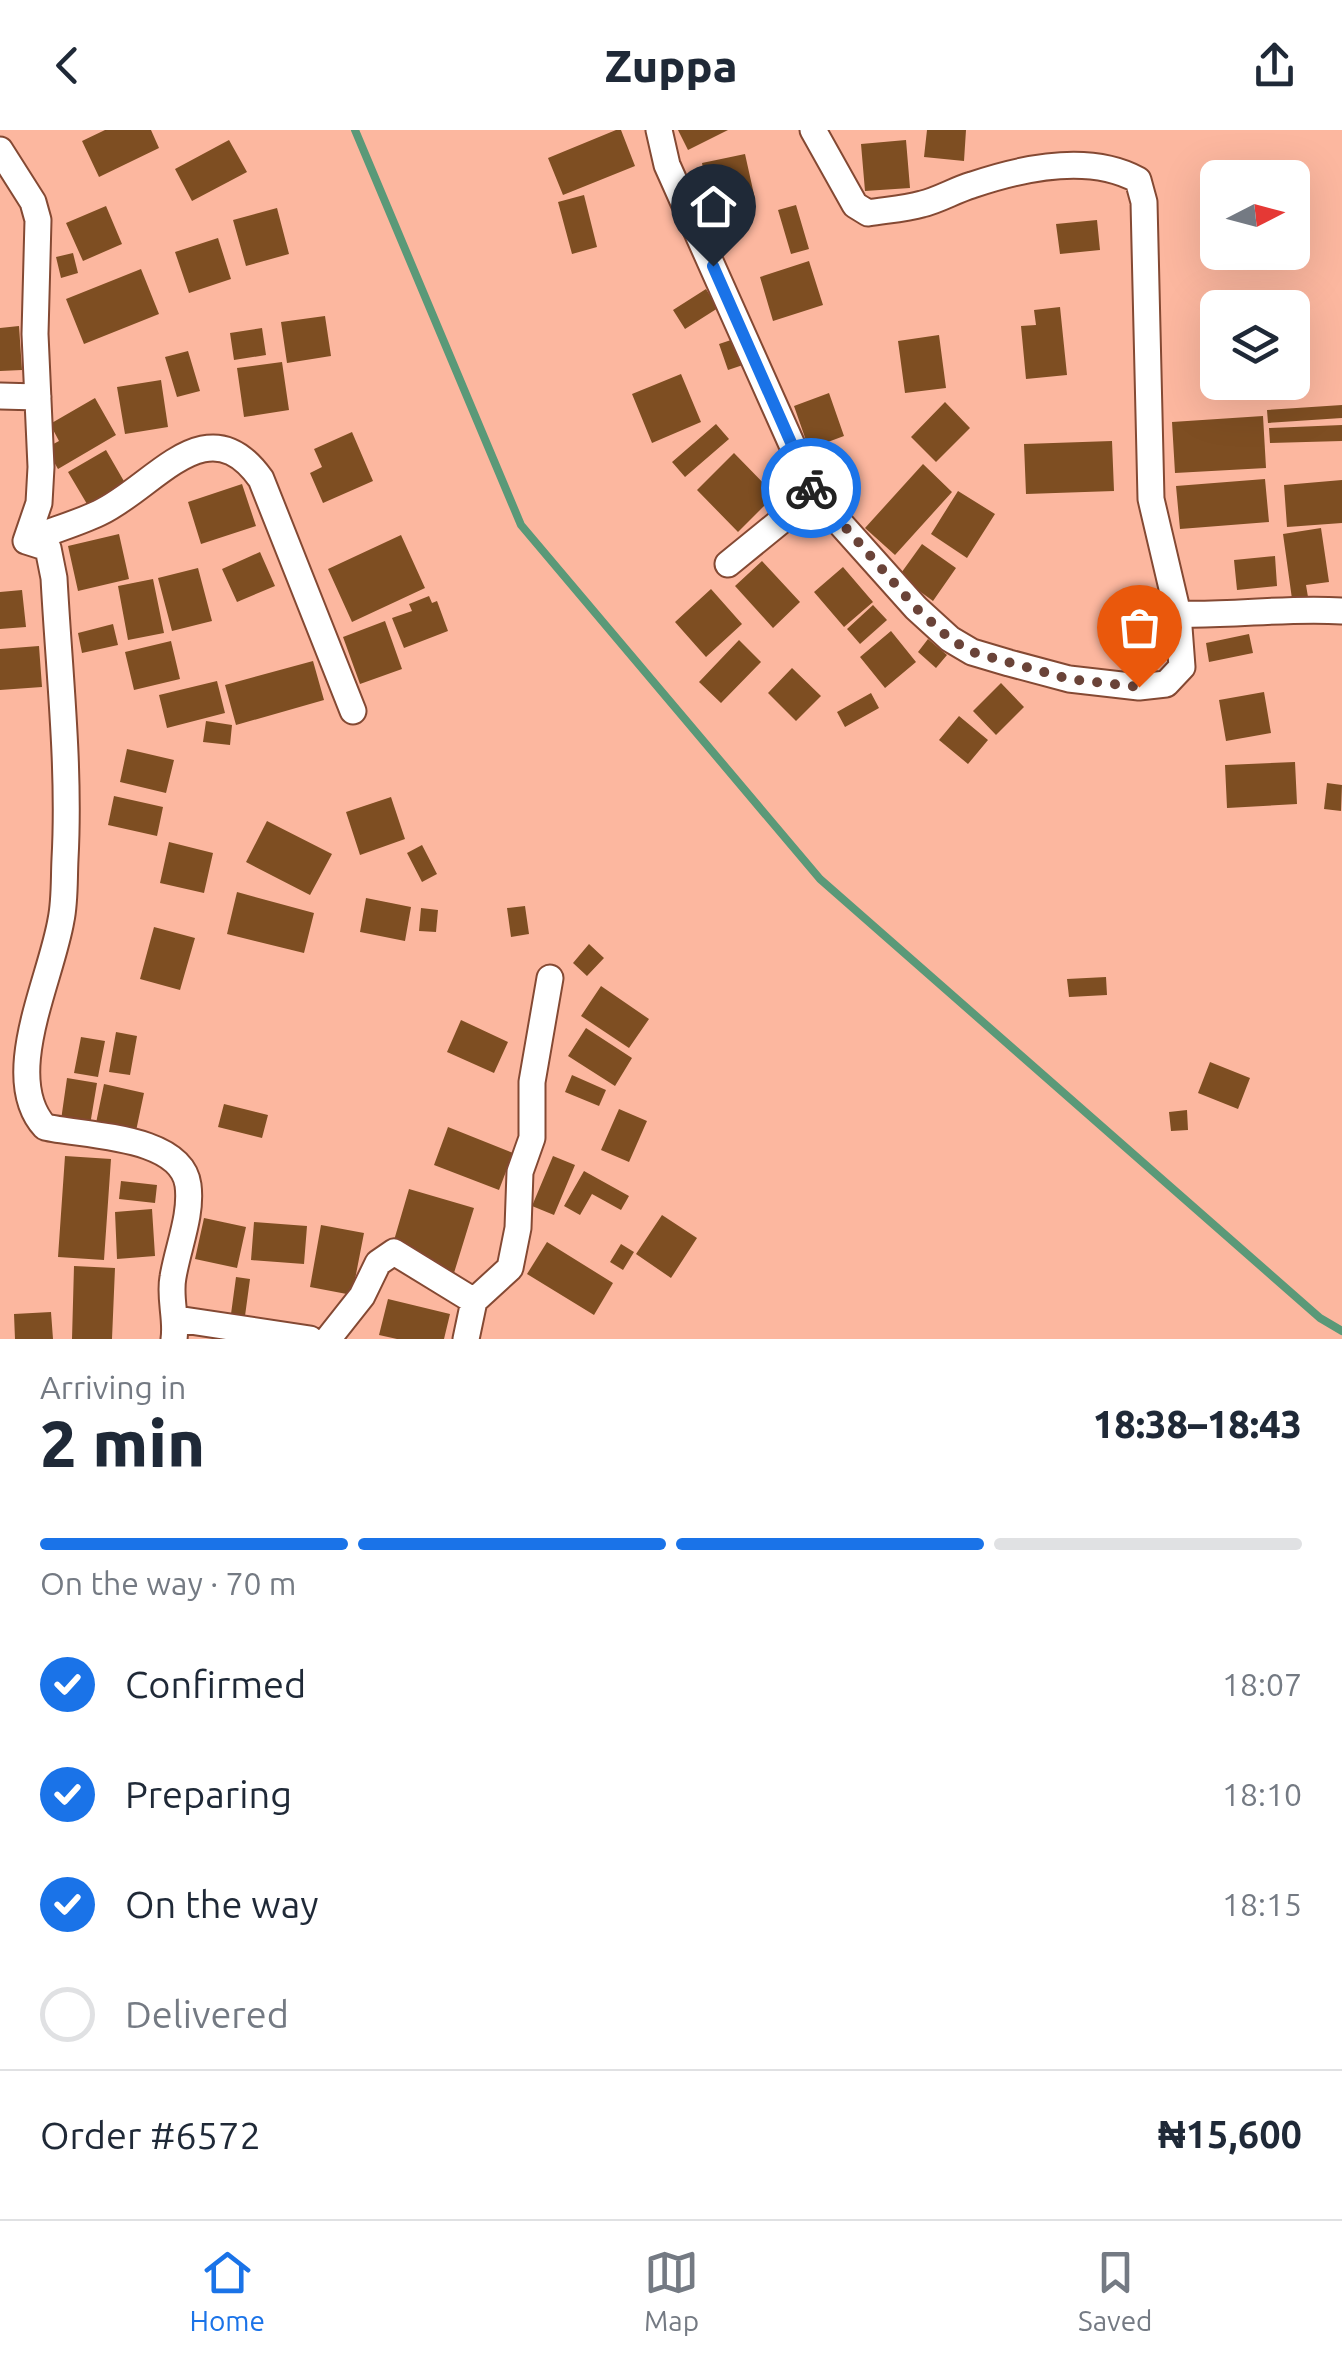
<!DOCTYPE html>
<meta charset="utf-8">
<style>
body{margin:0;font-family:Ubuntu,sans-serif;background:#f2f2f3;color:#1f2937;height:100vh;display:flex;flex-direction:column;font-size:38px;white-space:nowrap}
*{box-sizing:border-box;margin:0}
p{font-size:32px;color:#747a83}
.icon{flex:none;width:55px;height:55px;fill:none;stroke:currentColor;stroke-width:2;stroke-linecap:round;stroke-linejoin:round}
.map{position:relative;height:1209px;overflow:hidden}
.sheet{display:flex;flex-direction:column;background:#fff;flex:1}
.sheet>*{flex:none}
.needle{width:65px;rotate:84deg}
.controls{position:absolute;left:1200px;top:30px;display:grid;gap:20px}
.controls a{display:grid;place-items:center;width:110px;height:110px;border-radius:15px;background:#fff;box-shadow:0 10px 40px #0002;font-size:50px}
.pin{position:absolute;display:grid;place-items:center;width:85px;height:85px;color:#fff;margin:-102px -42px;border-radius:50% 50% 50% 0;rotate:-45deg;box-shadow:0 0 10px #0007}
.pin .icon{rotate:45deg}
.courier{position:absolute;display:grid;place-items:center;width:100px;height:100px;margin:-50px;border:8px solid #1a73e8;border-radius:50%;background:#fff;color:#222;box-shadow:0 2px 12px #0007}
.head em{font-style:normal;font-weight:800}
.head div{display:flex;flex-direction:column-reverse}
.head{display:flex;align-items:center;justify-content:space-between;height:170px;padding:0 40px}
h1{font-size:65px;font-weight:800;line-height:75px}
.bar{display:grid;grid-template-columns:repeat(4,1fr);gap:15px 10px;align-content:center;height:120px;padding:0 40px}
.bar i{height:12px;border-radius:8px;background:#e0e1e3}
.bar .current{background:#1a73e8}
.bar p{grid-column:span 4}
.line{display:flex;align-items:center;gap:25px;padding:0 40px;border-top:2px solid #e0e1e3}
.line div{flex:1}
ol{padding:0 40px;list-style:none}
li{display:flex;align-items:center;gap:30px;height:110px}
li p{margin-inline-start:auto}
li .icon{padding:10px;border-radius:50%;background:#1a73e8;color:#fff;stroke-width:4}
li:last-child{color:#747a83}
li i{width:55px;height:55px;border:5px solid #e0e1e3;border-radius:50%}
header{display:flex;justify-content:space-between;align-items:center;height:130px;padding:0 40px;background:#fff;font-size:45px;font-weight:800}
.tabs{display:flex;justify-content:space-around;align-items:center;height:140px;border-top:2px solid #e0e1e3;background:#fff;font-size:28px;color:#747a83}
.tabs a{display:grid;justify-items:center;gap:5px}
.tabs .current{color:#1a73e8}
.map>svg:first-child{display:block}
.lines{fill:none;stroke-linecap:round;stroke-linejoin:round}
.stream{stroke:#5a9978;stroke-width:8}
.building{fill:#7e4e22}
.minor-casing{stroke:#844933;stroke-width:29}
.minor{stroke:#fff;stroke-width:25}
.done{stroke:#6a4338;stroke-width:10;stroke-dasharray:0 18}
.route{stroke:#1a73e8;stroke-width:12}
</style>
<header><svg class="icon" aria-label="back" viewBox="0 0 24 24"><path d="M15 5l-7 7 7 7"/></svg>Zuppa<svg class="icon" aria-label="share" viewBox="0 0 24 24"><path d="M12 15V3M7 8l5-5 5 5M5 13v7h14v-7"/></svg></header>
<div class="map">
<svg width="1342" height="1209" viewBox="0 0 1342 1209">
<rect width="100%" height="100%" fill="#fcb79f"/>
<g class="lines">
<path class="stream" d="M355,0l166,395 299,354 500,439 22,13"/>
</g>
<path class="building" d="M105,0h46l8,18 -60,29 -17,-36z
M616,0h5l14,36 -72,29 -15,-37z
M678,0h50l-40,20z
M927,0h39l-2,31 -40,-4z
M229,10l18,32 -55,29 -17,-32z
M906,10l4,48 -45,3 -4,-47z
M745,24l10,45 -44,9 -9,-45z
M584,65l13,52 -25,7 -14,-52z
M796,75l13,44 -18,5 -13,-44z
M106,76l16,38 -39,17 -17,-38z
M277,78l12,46 -43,12 -13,-46z
M1097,90l3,30 -40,4 -4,-30z
M218,108l13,41 -42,14 -14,-41z
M73,123l5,20 -17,5 -5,-21z
M809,131l14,44 -50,16 -13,-44z
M141,139l18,45 -75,30 -18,-45z
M706,159l12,19 -33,21 -12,-19z
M1060,177l7,68 -41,4 -5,-53 15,-1 -2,-15z
M325,186l6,40 -44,7 -6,-41z
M19,196l3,44 -22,1v-43z
M262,198l4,27 -32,5 -4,-27z
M939,205l7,53 -41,5 -7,-52z
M740,207l9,26 -21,7 -9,-26z
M188,221l12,40 -23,6 -12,-40z
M282,232l7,48 -45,7 -7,-49z
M681,244l20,48 -49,21 -20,-49z
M161,250l7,47 -43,7 -8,-47z
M829,263l15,43 -35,13 -15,-43z
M95,268l21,37 -58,34 -12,-21 13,-7 -9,-17z
M945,272l25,26 -34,34 -25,-25z
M1342,275v13l-74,5 -1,-13z
M1263,286l3,52 -91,5 -3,-51z
M716,294l13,15 -44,38 -13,-15z
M1342,295v16l-72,2 -1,-15z
M352,302l21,49 -50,22 -13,-30 12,-6 -8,-18z
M1112,311l2,50 -88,3 -2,-50z
M106,320l19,33 -38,21 -19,-32z
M734,323l41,42 -37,37 -41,-42z
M923,334l29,28 -57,63 -30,-27z
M1265,349l4,43 -89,7 -4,-43z
M1342,350v43l-55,4 -3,-42z
M242,354l14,42 -55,18 -13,-42z
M958,361l37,23 -28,44 -36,-24z
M1321,398l8,54 -23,3 2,12 -16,2 -9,-65z
M119,404l10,45 -51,12 -10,-45z
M401,405l24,53 -73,34 -24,-53z
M922,414l34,24 -23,33 -34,-25z
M260,422l15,34 -38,16 -15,-33z
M1275,426l2,30 -40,4 -3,-30z
M762,431l38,41 -27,26 -38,-42z
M843,437l30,35 -29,25 -30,-35z
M198,438l14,53 -40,10 -14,-53z
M153,449l11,54 -36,7 -10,-54z
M711,459l31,35 -36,33 -31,-35z
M22,460l4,37 -26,2v-37z
M429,466l3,7 5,-2 11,30 -44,17 -12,-30 20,-7 -3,-7z
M873,475l14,15 -27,24 -13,-15z
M385,491l17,48 -42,15 -17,-47z
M113,494l5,21 -36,8 -4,-20z
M1133,494h39v23l-39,-1z
M891,501l25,31 -31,26 -25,-31z
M1249,504l4,19 -44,9 -3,-19z
M928,509l19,16 -11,13 -18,-16z
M739,510l22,22 -40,41 -22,-21z
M171,511l9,38 -46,11 -9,-38z
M39,516l3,41 -42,3v-41z
M313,531l11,39 -88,25 -11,-40z
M792,538l29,28 -25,25 -28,-28z
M217,551l8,32 -58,15 -8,-33z
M1001,553l23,24 -28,28 -23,-24z
M1264,562l7,41 -45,8 -7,-41z
M871,563l8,15 -34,19 -8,-15z
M959,586l29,24 -20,24 -29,-24z
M206,591l26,4 -2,20 -27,-3z
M127,619l47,11 -8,33 -46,-11z
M1295,632l2,42 -70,4 -2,-43z
M1327,653l15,2 -1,26 -17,-2z
M114,666l49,11 -6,29 -49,-11z
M391,667l14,42 -45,16 -14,-43z
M267,691l65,33 -22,41 -64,-33z
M169,712l44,11 -9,40 -44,-10z
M422,715l15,29 -15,8 -15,-29z
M237,762l77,21 -10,40 -77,-19z
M366,768l45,9 -6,34 -45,-9z
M525,776l4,28 -18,3 -4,-29z
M421,778l17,2 -2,22 -17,-1z
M154,797l41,11 -15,52 -40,-11z
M589,814l15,14 -17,18 -14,-13z
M1106,847l1,18 -38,2 -2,-18z
M601,856l48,33 -20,29 -48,-32z
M461,890l47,22 -14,31 -47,-21z
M586,898l46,30 -17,28 -47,-30z
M116,902l21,4 -7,39 -21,-3z
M81,907l24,4 -7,36 -24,-4z
M1210,932l40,16 -12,31 -40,-16z
M572,945l34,15 -7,16 -34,-14z
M67,948l30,5 -7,42 -29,-5z
M104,954l40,9 -8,38 -40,-8z
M224,974l44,11 -6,23 -44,-11z
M619,979l28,12 -18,41 -28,-12z
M1187,980l1,20 -17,1 -2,-19z
M448,997l65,26 -14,37 -65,-25z
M65,1026l46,3 -7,101 -46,-3z
M553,1026l22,9 -21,50 -22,-9z
M584,1041l45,25 -8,14 -29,-16 -12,21 -16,-9z
M121,1051l36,4 -2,18 -36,-4z
M409,1059l65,19 -20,65 -64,-19z
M152,1079l3,47 -38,3 -2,-47z
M662,1085l35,23 -26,40 -35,-24z
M204,1088l42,9 -9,41 -42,-9z
M254,1092l53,4 -3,38 -53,-4z
M321,1095l43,8 -12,62 -42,-8z
M547,1112l66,41 -19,32 -67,-41z
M621,1114l13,8 -11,18 -13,-8z
M74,1136l41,2 -3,71h-40z
M236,1147l14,2 -5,37 -14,-2z
M388,1169l62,15 -6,25h-47l-18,-4z
M51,1182l2,27h-38l-1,-25z"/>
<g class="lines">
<g class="minor-casing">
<path id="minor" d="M659,0l8,35 147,329 102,114 34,31 22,13 37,11 60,16 70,8 27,-3 16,-17 -4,-53
M813,0l42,75 13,8c18,-3 37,-4 54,-9 17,-4 33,-14 50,-19 50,-17 117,-32 166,-5l6,22 7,297 27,115c55,2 109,-7 164,-3
M0,20l33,52 5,18 -3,114 6,133 -2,36 -13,38 22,7 6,30c5,93 16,188 11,281 -1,20 0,42 -4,61 -10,60 -61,158 -16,207 39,9 136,8 143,58 4,30 -10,62 -15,92 -4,21 4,41 1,62
M0,266l38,1
M26,411c24,-10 50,-17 73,-28 56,-26 108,-110 162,-34l92,232
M728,434l86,-70
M474,1171l36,-33 8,-40 2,-56 12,-34v-56l18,-104
M177,1189l133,20
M328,1209l34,-43 16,-33 16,-11 80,49 -8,38"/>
</g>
<use href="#minor" class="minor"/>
</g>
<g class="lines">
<path class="done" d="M811,358l105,120 34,31 22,13 97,27 70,8"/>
<path class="route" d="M713,136l98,222"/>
</g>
</svg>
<div class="controls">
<a><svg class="needle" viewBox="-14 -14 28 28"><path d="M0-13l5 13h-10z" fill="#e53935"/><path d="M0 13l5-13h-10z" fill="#747a83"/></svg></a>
<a><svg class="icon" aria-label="layers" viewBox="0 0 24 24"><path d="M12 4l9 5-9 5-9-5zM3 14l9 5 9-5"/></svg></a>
</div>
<div class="pin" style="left:1139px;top:557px;background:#ea580c"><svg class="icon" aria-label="bag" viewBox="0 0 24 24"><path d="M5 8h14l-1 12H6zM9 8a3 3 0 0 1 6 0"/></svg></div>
<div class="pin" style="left:713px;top:136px;background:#1f2937"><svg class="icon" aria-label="home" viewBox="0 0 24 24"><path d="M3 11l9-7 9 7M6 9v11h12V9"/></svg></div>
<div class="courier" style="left:811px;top:358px"><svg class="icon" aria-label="bike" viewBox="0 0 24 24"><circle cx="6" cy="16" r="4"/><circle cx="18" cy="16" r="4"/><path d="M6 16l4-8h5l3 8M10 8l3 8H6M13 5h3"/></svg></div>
</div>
<section class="sheet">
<div class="head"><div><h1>2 min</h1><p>Arriving in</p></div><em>18:38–18:43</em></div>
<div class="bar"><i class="current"></i><i class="current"></i><i class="current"></i><i></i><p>On the way · 70 m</p></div>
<ol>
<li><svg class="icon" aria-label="check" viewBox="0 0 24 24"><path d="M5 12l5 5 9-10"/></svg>Confirmed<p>18:07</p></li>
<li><svg class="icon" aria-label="check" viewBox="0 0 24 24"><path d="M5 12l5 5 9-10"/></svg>Preparing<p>18:10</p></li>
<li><svg class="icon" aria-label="check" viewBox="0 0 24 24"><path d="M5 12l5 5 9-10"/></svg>On the way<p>18:15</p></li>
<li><i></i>Delivered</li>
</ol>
<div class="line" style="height:130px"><div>Order #6572</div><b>₦15,600</b></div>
</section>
<nav class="tabs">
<a class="current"><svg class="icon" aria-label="home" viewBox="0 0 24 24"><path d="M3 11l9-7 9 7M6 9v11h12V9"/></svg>Home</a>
<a><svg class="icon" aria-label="map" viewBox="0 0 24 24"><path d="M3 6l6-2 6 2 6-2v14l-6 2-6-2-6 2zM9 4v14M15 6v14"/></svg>Map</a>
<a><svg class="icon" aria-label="saved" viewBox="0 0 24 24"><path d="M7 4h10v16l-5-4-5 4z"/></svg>Saved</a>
</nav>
